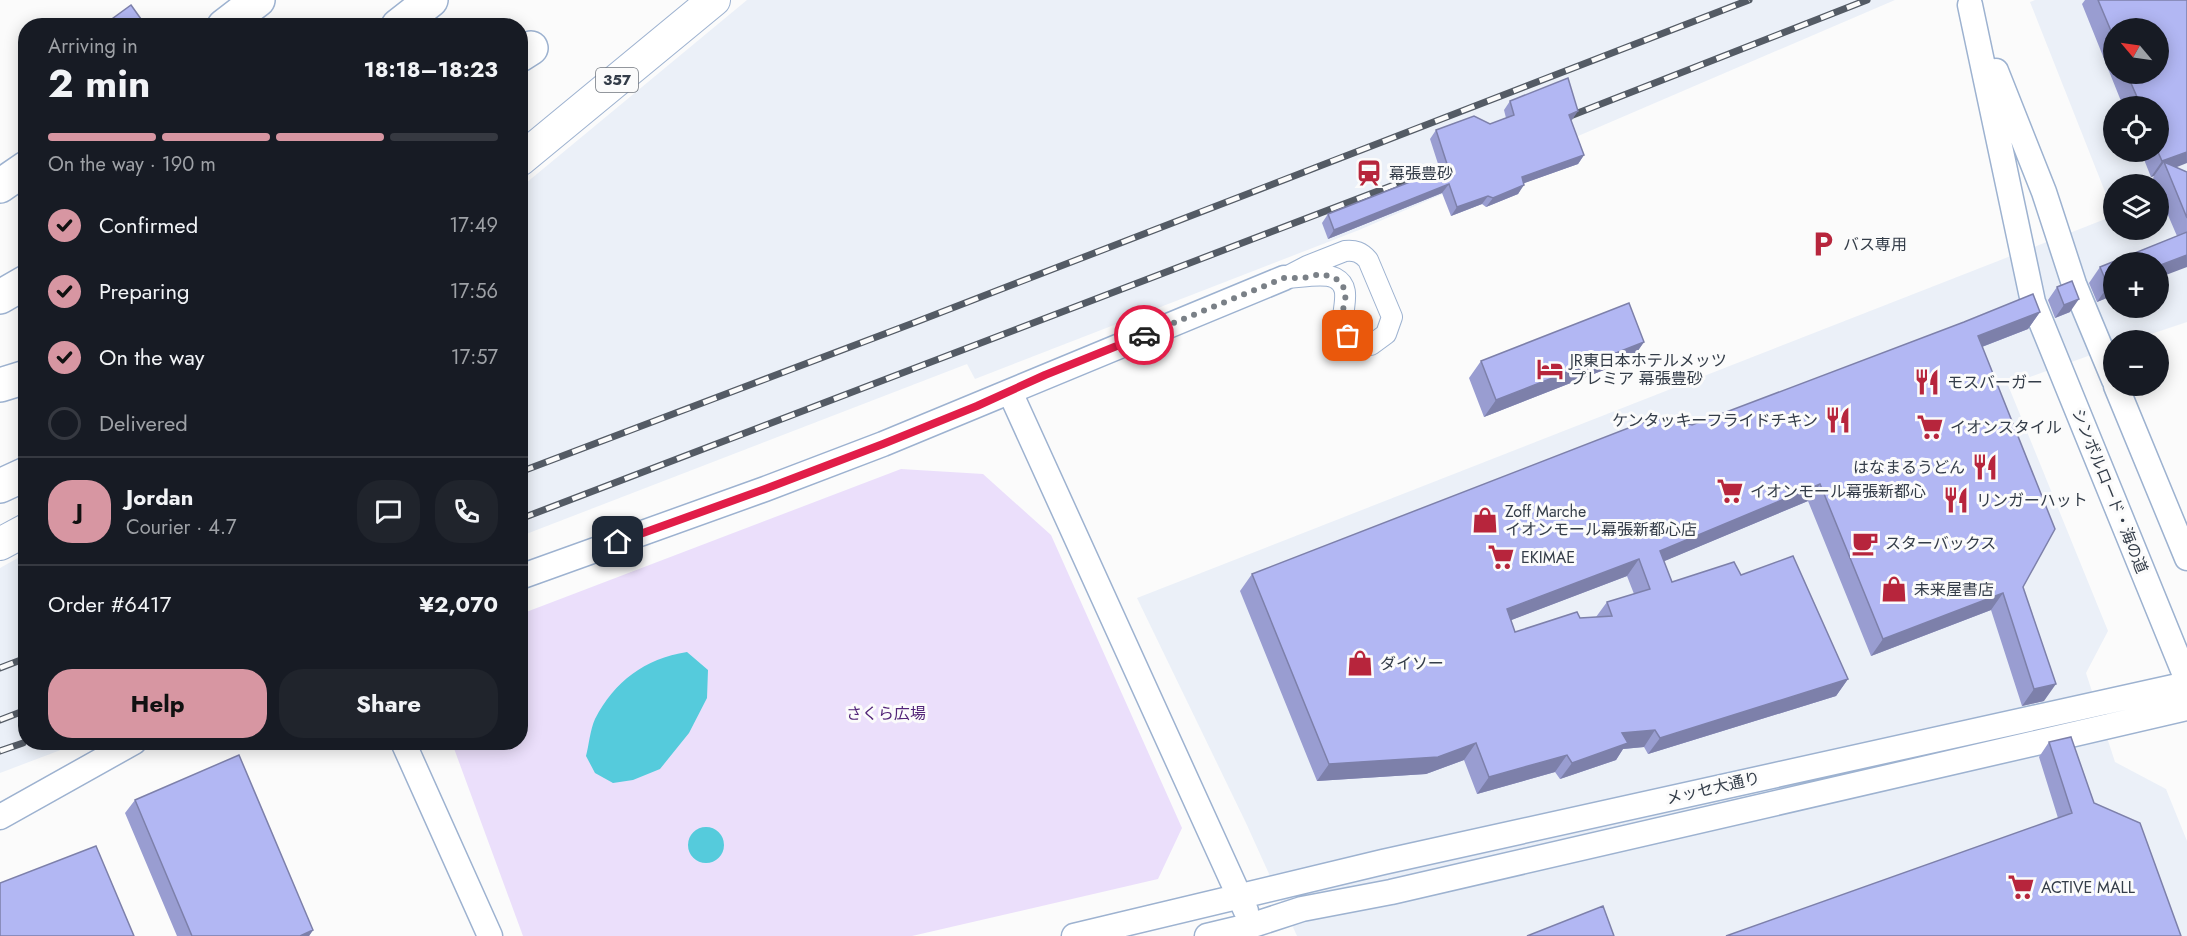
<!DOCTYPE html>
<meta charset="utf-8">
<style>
body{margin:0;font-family:Jost,"Noto Sans JP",sans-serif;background:#20242c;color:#f1f3f6;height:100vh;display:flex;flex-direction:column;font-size:22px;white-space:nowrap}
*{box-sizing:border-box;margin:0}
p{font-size:20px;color:#9ea1a6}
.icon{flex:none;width:33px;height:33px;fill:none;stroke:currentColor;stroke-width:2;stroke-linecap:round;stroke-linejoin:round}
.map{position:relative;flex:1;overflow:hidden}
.sheet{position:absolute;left:18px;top:18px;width:510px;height:732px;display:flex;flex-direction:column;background:#171b24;border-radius:24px;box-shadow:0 3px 15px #0003}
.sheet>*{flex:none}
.needle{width:39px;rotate:299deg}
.buttons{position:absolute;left:2103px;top:18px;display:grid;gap:12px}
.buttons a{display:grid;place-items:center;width:66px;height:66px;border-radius:50%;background:#171b24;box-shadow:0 3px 15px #0003;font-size:30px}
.pin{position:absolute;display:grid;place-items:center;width:51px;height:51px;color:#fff;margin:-26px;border-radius:12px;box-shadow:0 3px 9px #0006}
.courier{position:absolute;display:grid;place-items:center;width:60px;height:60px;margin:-30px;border:4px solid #e11d48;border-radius:50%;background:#fff;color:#222;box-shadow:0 2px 8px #0007}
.headline em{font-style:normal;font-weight:700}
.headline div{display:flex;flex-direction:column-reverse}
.headline{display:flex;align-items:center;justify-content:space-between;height:102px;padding:0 30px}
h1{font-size:39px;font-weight:700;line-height:45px}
.bar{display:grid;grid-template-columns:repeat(4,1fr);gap:9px 6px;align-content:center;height:72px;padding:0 30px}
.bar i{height:8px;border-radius:4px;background:#363941}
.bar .active{background:#d796a2}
.bar p{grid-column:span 4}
.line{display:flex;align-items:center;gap:15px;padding:0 30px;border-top:2px solid #363941}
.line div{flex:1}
.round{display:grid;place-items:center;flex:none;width:63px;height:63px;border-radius:24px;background:#20242c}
ol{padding:0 30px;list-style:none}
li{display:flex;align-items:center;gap:18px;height:66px}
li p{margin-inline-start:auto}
li .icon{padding:6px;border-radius:50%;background:#d796a2;color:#111;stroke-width:4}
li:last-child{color:#9ea1a6}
li i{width:33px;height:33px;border:3px solid #363941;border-radius:50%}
.primary-button{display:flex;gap:12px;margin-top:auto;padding:12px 30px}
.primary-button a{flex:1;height:69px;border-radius:24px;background:#d796a2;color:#111;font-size:24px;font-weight:700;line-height:69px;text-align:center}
.primary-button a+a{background:#20242c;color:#f1f3f6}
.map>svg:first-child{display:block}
.built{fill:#ebf0f8;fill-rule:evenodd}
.green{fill:#ebdffb}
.water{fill:#55cbdc}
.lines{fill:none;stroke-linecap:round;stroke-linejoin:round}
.minor-casing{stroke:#9db2d0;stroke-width:22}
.tertiary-casing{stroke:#9db2d0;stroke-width:27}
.trunk-casing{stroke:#9db2d0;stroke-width:34}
.motorway-casing{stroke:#9db2d0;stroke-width:36}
.minor{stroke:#fff;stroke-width:20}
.tertiary{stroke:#fff;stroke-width:24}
.trunk{stroke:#fff;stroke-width:32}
.motorway{stroke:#fff;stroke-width:33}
.rail-casing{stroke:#545b65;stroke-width:7}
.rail{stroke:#fbfbfb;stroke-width:4.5;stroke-dasharray:14;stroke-linecap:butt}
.wall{fill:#999dd1;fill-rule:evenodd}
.shaded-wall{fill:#7d80aa}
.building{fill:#b2b7f3;stroke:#7d80aa;stroke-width:1.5;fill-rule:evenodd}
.done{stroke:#7a8087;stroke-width:6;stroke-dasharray:0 10.8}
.route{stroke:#e11d48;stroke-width:8}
.labels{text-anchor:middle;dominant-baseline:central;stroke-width:6;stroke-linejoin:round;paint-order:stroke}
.shield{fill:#fbfbfb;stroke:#70767e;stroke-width:1.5}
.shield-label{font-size:15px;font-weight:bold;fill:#343d49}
.poi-label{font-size:16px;fill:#343d49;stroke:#fbfbfb;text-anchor:start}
.street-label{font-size:16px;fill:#343d49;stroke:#fbfbfb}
.park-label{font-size:16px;fill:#522578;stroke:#fbfbfb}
</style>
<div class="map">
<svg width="2187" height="936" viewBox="0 0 2187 936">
<rect width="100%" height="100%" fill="#fbfbfb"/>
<path class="built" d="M747,0h1148l-536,230 -384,149 -8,-15 -446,172 -1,-348z
M2035,0h152v322l-54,18h-19l-1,7 -105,38 100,246 -22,42 29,89 51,27 21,52v95h-890l-51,-113 -109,-225 976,-382 1,14h44v-46h-44l-1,28 -83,-210zM2114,28h44v46h-44zM2114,106h44v46h-44zM2114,262h44v46h-44z
M25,554l1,188 53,1 -79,30v-205z"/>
<path class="green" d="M901,469l82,5 68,61 131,293 -24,51 -246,57h-389l-71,-193 68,-1 1,-128z"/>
<path class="water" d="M687,652l21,18 -1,28 -18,35 -29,36 -27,11 -20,3 -18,-10 -9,-17c3,-11 4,-26 9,-37 20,-38 49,-60 92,-67z
M688 845a18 18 0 1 1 36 0a18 18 0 1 1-36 0Z"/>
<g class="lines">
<g class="minor-casing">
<path id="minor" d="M1345,251c10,-1 16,1 23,9l24,57 -6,17 -15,11c-55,-6 -7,-52 -36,-67 -12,-6 -36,0 -51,0l23,-12z"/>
</g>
<g class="tertiary-casing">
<path id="tertiary" d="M1970,5l63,297 154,378
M1996,71l48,121 30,92 40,96
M2116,386l71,172
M1010,392l236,519
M520,577l245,-88 118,-45 401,-166
M403,742l87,194
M0,817l134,-75
M1074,936l309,-74 804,-178
M1207,936l46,-11 49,-16 89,-17 796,-184"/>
</g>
<g class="trunk-casing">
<path id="trunk" d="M520,160l194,-160
M0,544l26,-14"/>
</g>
<g class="motorway-casing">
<path id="motorway" d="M224,26l34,-26
M398,26l33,-26
M520,55l11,-7
M0,186l26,-18
M0,297l26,-15
M0,385l26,-8
M0,486l26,-12"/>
</g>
<use href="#minor" class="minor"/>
<use href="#tertiary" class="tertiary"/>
<use href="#trunk" class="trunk"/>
<use href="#motorway" class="motorway"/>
<g class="rail-casing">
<path id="rail" d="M1560,120l307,-120
M520,472l396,-150 833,-322
M520,519l934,-357
M0,668l26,-10
M0,720l26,-10
M0,751l23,-8"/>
</g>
<use href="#rail" class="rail"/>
</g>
<path class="wall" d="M2085,0h102l-11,167 11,5v95l-73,-5v33l-17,7 -8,-19 11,-16 77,-31 -19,-44v-8h-3l-2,-6 1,-2 -3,1 -10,-25h17v-46h-35l-41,-102zM2114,28l44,46h-44z
M1510,101l62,19h-1l13,35 -6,9 -54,19 -6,11 -32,13 -4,-3 -31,12 -9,-23 -114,46 -6,-16 6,-9 112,-44 -10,-31 6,-9 54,-6 16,-6 -2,-8z
M2057,287l13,25 -15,6 -7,-18z
M2040,312l-12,17 -46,18 41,240 21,114 -22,5 -31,-96 -120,46 -63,-155 -144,60 8,21 69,-7 107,104 -12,17 -188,58 -4,-7 -21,2 -7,11 -56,19 -5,-7 -78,22 -13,-34 -38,14 -109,7 -77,-190 12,-17 440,-149zM1627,576l7,18 -27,8 -11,15 -16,1 -65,14 -4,-12z
M1644,342l-12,17 -148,58 -15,-39 12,-17z
M2049,742l45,61 87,133 -123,-118 -19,-61z
M135,800l178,130 -4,6h-132l-52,-123z"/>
<path class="shaded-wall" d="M1578,111l-6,9 -9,4 6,-9z
M2187,152v11l-20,8 -3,-9 -10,14 -3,1 11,-16z
M1584,155l-6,9 -62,22 6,-9z
M1449,184l-7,9 -114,46 6,-9z
M1524,185l-6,9 -32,13 7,-9z
M1488,196l-6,8 -31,12 6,-9z
M2187,255v12l-29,11v-12z
M2114,284v11l-17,7 11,-16z
M2079,299l-9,13 -15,6 9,-13z
M2040,312l-12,17 -62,24 12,-17z
M1644,342l-12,17 -148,58 12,-17z
M1820,484l-12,17 -160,67 12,-17z
M1639,559l-12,17 -131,50 11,-17z
M2003,593l-12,17 -120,46 12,-17z
M1848,679l-12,17 -188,58 12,-16z
M2056,684l-12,17 -22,5 12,-17z
M1655,730l-11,17 -21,2 -7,11 -56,19 12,-16 50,-30z
M1476,743l-12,17 -38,14 -109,7 12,-17z
M1567,755l-12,17 -78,22 12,-17z
M313,930l-4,6h-9z"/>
<path class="building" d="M2098,0h89v152l-25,9 -4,-9v-46h-17l-14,-32h31v-46h-44v10z
M131,5l15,21h-40l-1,-2z
M1568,78l10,33 -9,4 15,40 -62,22 2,8 -31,13 -5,-2 -31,11 -8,-23 -115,46 -6,-16 120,-47 -12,-37 38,-14 16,8 24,-9 -4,-14z
M2164,162l23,10v46z
M2187,232v23l-29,11v-4h-44v22l-6,2 -8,-19z
M2072,281l7,18 -15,6 -7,-18z
M2033,294l7,18 -62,24 77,193 -32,58 33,97 -22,5 -31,-96 -120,46 -63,-155 -160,67 12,31 62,-20 7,13 52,-19 55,123 -188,59 -5,-8 -33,3 6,10 -56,20 -5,-8 -78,22 -13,-34 -38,14 -109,7 -77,-190 397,-154 20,-2 23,7 272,-103zM1639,559l11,30 -43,13 5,14 -32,2 -3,-6 -62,20 -8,-23z
M1629,303l15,39 -148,58 -15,-39z
M2071,737l23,66 46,20 41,113h-455l346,-123 -23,-71z
M239,755l74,175 -13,6h-108l-57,-136z
M96,846l38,90h-134v-53z
M1603,906l11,30h-87z"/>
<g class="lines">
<path class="done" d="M1144,335l140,-57h19l18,-4 14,4 7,6 4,10 -5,27 7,15"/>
<path class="route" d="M618,542l147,-53 118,-45 94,-38 68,-31 99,-40"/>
</g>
<defs>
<g id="station-bare" transform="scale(2.07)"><path d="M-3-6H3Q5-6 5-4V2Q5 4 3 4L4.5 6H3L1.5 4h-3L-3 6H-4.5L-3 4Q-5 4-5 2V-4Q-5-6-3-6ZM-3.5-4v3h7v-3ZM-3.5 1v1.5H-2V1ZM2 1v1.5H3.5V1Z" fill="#b7253c" stroke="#fbfbfb" stroke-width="2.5" paint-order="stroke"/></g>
<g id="parking-bare" transform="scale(2.07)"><path d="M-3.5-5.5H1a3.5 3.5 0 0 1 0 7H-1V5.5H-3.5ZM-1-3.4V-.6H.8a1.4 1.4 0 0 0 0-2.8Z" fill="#b7253c" stroke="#fbfbfb" stroke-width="2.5" paint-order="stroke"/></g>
<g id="hotel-bare" transform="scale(2.07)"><path d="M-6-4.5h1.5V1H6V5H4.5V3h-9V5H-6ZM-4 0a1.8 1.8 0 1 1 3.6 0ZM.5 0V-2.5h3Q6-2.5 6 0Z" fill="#b7253c" stroke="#fbfbfb" stroke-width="2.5" paint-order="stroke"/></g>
<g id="restaurant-bare" transform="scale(2.07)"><path d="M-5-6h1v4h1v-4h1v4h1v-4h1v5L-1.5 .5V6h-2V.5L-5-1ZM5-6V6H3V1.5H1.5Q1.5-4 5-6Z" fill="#b7253c" stroke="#fbfbfb" stroke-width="2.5" paint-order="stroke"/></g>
<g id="supermarket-bare" transform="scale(2.07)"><path d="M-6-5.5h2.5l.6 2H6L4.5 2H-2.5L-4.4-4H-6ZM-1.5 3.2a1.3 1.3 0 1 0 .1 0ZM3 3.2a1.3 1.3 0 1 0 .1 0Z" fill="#b7253c" stroke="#fbfbfb" stroke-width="2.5" paint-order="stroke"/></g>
<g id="shop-bare" transform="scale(2.07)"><path d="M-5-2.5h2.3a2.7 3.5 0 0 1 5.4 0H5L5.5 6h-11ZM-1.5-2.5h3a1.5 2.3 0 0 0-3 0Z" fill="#b7253c" stroke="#fbfbfb" stroke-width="2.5" paint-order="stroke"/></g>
<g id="cafe-bare" transform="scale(2.07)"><path d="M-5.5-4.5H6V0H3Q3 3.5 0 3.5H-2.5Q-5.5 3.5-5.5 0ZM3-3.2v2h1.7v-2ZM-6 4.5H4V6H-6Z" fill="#b7253c" stroke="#fbfbfb" stroke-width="2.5" paint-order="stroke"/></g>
</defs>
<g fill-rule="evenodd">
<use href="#station-bare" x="1369" y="173"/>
<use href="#parking-bare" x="1823" y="244"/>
<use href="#hotel-bare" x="1550" y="369"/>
<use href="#restaurant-bare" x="1927" y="382"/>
<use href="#restaurant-bare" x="1838" y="420"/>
<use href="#supermarket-bare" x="1930" y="427"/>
<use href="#restaurant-bare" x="1985" y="467"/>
<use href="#supermarket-bare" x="1730" y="491"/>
<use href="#restaurant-bare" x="1956" y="500"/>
<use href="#shop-bare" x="1485" y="520"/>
<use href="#cafe-bare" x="1865" y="543"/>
<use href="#supermarket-bare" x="1501" y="557"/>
<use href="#shop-bare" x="1894" y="589"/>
<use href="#shop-bare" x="1360" y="663"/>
<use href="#supermarket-bare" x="2021" y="887"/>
</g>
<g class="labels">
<rect class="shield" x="596" y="68" width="42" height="24" rx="4.5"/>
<g class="shield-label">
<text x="617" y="80">357</text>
</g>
<g class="poi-label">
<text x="1389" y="173">幕張豊砂</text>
<text x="1843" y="244">バス専用</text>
<text x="1570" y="360">JR東日本ホテルメッツ<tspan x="1570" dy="18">プレミア 幕張豊砂</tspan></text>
<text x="1947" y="382">モスバーガー</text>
<text x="1818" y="420" text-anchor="end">ケンタッキーフライドチキン</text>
<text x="1950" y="427">イオンスタイル</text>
<text x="1965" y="467" text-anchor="end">はなまるうどん</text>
<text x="1750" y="491">イオンモール幕張新都心</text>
<text x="1976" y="500">リンガーハット</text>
<text x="1505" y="511">Zoff Marche<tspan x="1505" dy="18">イオンモール幕張新都心店</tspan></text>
<text x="1885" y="543">スターバックス</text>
<text x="1521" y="557">EKIMAE</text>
<text x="1914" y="589">未来屋書店</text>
<text x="1380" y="663">ダイソー</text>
<text x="2041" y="887">ACTIVE MALL</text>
</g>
<g class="street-label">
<text transform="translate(2110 491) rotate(68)">シンボルロード・海の道</text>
<text transform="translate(1713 788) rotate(-13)">メッセ大通り</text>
</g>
<g class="park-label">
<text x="886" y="713">さくら広場</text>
</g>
</g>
</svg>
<div class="buttons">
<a><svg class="needle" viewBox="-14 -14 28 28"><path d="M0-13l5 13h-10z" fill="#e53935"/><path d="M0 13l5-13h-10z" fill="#9ea1a6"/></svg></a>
<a><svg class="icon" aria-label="locate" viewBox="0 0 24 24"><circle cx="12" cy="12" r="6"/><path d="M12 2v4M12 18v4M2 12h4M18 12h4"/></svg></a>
<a><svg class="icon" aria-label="layers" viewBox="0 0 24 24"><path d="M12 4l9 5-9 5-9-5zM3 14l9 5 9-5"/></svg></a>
<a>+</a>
<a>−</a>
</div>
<div class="pin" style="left:1348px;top:336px;background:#ea580c"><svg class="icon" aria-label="bag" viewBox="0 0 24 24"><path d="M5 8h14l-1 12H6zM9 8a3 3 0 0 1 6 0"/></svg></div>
<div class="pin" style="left:618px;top:542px;background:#1f2937"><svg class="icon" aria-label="home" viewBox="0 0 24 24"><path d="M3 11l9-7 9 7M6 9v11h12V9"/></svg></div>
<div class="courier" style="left:1144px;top:335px"><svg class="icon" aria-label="car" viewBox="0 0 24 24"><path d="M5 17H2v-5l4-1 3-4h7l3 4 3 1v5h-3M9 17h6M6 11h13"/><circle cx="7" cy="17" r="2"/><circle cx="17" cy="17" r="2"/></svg></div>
<section class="sheet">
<div class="headline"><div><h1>2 min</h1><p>Arriving in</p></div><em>18:18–18:23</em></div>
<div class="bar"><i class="active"></i><i class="active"></i><i class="active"></i><i></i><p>On the way · 190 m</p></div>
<ol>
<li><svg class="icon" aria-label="check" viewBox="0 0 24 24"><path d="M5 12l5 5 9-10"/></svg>Confirmed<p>17:49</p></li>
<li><svg class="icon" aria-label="check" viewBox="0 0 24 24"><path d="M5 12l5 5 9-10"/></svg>Preparing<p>17:56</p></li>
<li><svg class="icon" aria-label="check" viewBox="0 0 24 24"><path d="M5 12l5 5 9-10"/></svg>On the way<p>17:57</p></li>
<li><i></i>Delivered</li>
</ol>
<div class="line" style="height:108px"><b class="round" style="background:#d796a2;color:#111">J</b><div><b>Jordan</b><p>Courier · 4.7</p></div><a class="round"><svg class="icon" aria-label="chat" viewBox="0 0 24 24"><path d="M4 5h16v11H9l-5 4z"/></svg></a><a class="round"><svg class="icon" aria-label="phone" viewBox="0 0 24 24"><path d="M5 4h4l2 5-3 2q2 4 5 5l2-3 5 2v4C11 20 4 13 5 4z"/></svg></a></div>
<div class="line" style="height:78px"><div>Order #6417</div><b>¥2,070</b></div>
<div class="primary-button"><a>Help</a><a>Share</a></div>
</section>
</div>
